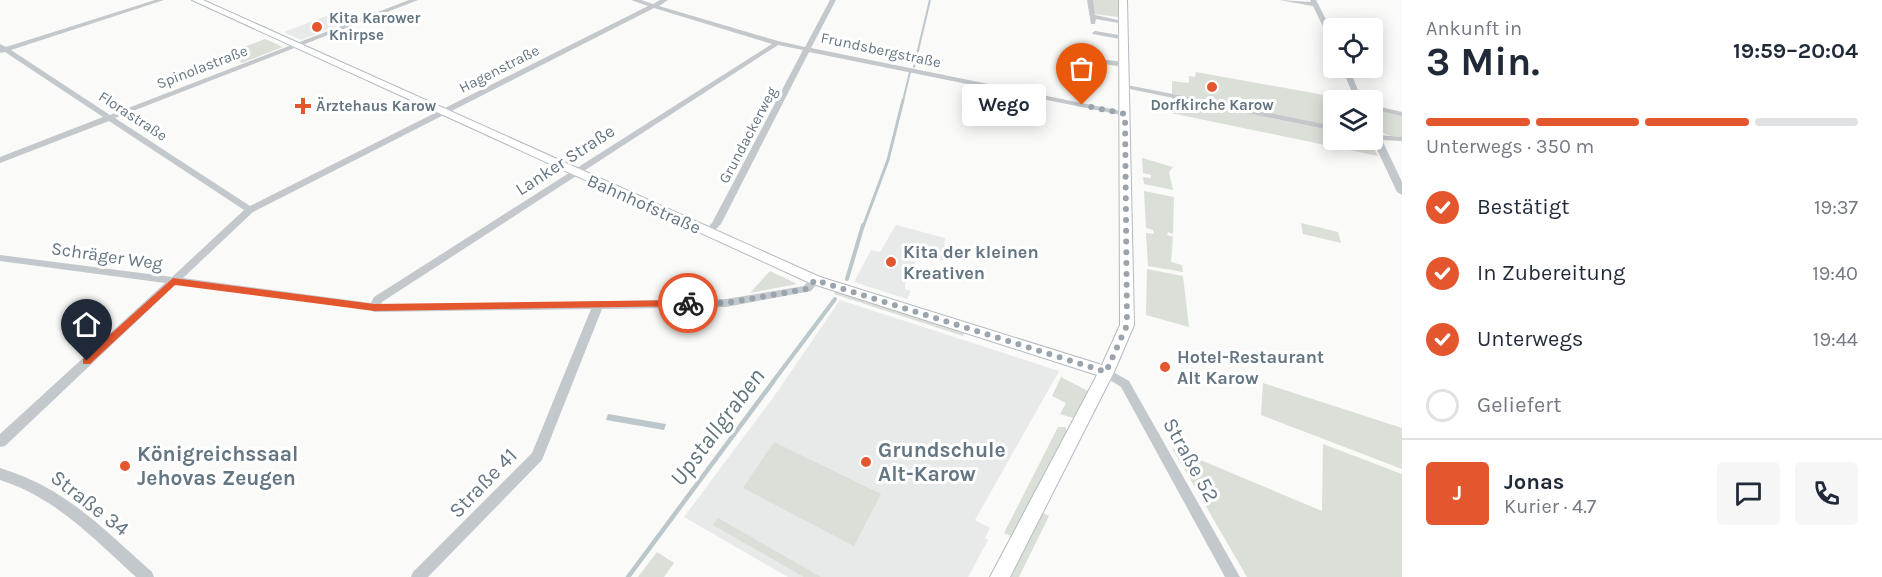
<!DOCTYPE html>
<html lang="de">
<meta charset="utf-8">
<style>
body{margin:0;font-family:Karla,sans-serif;background:#f6f6f7;color:#1f2937;height:100vh;display:flex;flex-direction:column;font-size:22px;white-space:nowrap}
*{box-sizing:border-box;margin:0}
p{font-size:20px;color:#747a83}
.icon{flex:none;width:33px;height:33px;fill:none;stroke:currentColor;stroke-width:2;stroke-linecap:round;stroke-linejoin:round}
.map{position:relative;flex:1;overflow:hidden}
.sheet{display:flex;flex-direction:column;background:#fff;width:480px}
.sheet>*{flex:none}
.buttons{position:absolute;left:1323px;top:18px;display:grid;gap:12px}
.buttons a{display:grid;place-items:center;width:60px;height:60px;border-radius:6px;background:#fff;box-shadow:0 3px 15px #0003;font-size:30px}
.pin{position:absolute;display:grid;place-items:center;width:51px;height:51px;color:#fff;margin:-62px -26px;border-radius:50% 50% 50% 0;rotate:-45deg;box-shadow:0 0 6px #0007}
.pin .icon{rotate:45deg}
.courier{position:absolute;display:grid;place-items:center;width:60px;height:60px;margin:-30px;border:4px solid #e4572e;border-radius:50%;background:#fff;color:#222;box-shadow:0 2px 8px #0007}
.bubble{position:absolute;height:42px;border-radius:6px;background:#fff;box-shadow:0 3px 15px #0003;font-size:20px;font-weight:700;line-height:42px;text-align:center}
.head em{font-style:normal;font-weight:700}
.head div{display:flex;flex-direction:column-reverse}
.head{display:flex;align-items:center;justify-content:space-between;height:102px;padding:0 24px}
h1{font-size:39px;font-weight:700;line-height:45px}
.bar{display:grid;grid-template-columns:repeat(4,1fr);gap:9px 6px;align-content:center;height:72px;padding:0 24px}
.bar i{height:8px;border-radius:4px;background:#e0e1e3}
.bar .on{background:#e4572e}
.bar p{grid-column:span 4}
.line{display:flex;align-items:center;gap:15px;padding:0 24px;border-top:2px solid #e0e1e3}
.line div{flex:1}
.round{display:grid;place-items:center;flex:none;width:63px;height:63px;border-radius:6px;background:#f6f6f7}
ol{padding:0 24px;list-style:none}
li{display:flex;align-items:center;gap:18px;height:66px}
li p{margin-inline-start:auto}
li .icon{padding:6px;border-radius:50%;background:#e4572e;color:#fff;stroke-width:4}
li:last-child{color:#747a83}
li i{width:33px;height:33px;border:3px solid #e0e1e3;border-radius:50%}
main{display:flex;flex:1;min-height:0}
.map>svg:first-child{display:block}
.built{fill:#e8e9e9}
.green{fill:#dadfd7}
.water{fill:#bbc7cb}
.lines{fill:none;stroke-linecap:round;stroke-linejoin:round}
.stream-far3{stroke:#bbc7cb;stroke-width:2}
.stream-far2{stroke:#bbc7cb;stroke-width:3}
.stream-far1{stroke:#bbc7cb;stroke-width:4}
.stream{stroke:#bbc7cb;stroke-width:4.5}
.secondary-casing{stroke:#b3babf;stroke-width:2}
.minor{fill:#c3c8cc;fill-rule:evenodd}
.secondary{fill:#fff;fill-rule:evenodd}
.route{fill:#e4572e}
.done{stroke:#99a4ac;stroke-width:6;stroke-dasharray:0 10.8}
.poi-dot{fill:#e4572e;stroke:#fff;stroke-width:2}
.labels{text-anchor:middle;dominant-baseline:central;stroke-width:6;stroke-linejoin:round;paint-order:stroke}
.far-poi-label{font-size:15px;font-weight:bold;fill:#657683;stroke:#fff;text-anchor:start}
.far-street-label{font-size:15px;fill:#657683;stroke:#fff}
.street-label{font-size:18px;fill:#657683;stroke:#fff}
.poi-label{font-size:18px;font-weight:bold;fill:#657683;stroke:#fff;text-anchor:start}
.near-poi-label{font-size:21px;font-weight:bold;fill:#657683;stroke:#fff;text-anchor:start}
.near-street-label{font-size:21px;fill:#657683;stroke:#fff}
.near-water-label{font-size:24px;font-style:italic;fill:#60757c;stroke:#fff}
</style>
<main>
<div class="map">
<svg width="1402" height="577" viewBox="0 0 1402 577">
<rect width="100%" height="100%" fill="#fafaf8"/>
<path class="built" d="M332,14l18,7 -49,19 -17,-8z
M896,225l49,13 -2,23 -24,-7 -14,30v5l6,2 -4,8 -53,-17 17,-32 9,2z
M840,300l219,71 -84,149 15,8 -5,10 3,2 -20,37h-180l-104,-60 91,-122z"/>
<path class="green" d="M1092,0h26v17l-24,-3z
M265,39l18,8 -41,16 -17,-9z
M1196,72l156,28h-18l-1,27 -161,-33v-13l17,2v-7l6,1z
M1172,97l161,34 1,9h35l9,16 -207,-43z
M1373,109l29,6v22c-20,-1 -29,-6 -29,-28z
M1142,158l31,9 -4,5 4,18 -29,-6 -1,-7 8,1v-3l-8,-2z
M1144,191l30,6 -1,37 -5,-2 -1,3 6,2 -2,25 11,3 1,7 -35,-6 -2,-33 8,1 -1,-4 -7,-2z
M1301,223l37,9 3,11 -38,-9z
M1147,269l36,7 6,51 -43,-12z
M770,271l27,13 -47,9z
M836,291l128,42 -1,3 -129,-42z
M1061,377l27,14 -15,27 -13,-4 6,-11 -14,-7z
M1263,383l139,45v41l-141,-54z
M1058,427h7l2,4 -56,105 -7,-3z
M774,442l107,52 -27,52 -111,-58z
M1323,444l79,30v103h-155l-75,-129 150,63z
M1043,513l6,3 -30,61h-8z
M718,518l103,59h-17l-91,-52z
M657,552l17,11 -10,14h-26z"/>
<path class="water" d="M608,414l58,10 -2,6 -58,-10z"/>
<g class="lines">
<path class="stream-far3" d="M914,67l16,-67
M903,101l7,-29"/>
<path class="stream-far2" d="M863,227l25,-67 15,-60"/>
<path class="stream-far1" d="M847,279l16,-54
M772,383l63,-84"/>
<path class="stream" d="M628,577l145,-195"/>
<g class="secondary-casing">
<path id="secondary" d="M192,0h11l617,277 282,88 18,-40 -1,-325h8l7,325 -20,47 -104,205h-20l107,-202 -287,-92z"/>
</g>
<path class="minor" d="M155,0h9l-153,50 99,65 299,-115h9l-303,118 135,88 398,-200 -17,-6h10l12,4 7,-4h8l-9,6 119,35 27,6 25,-47h6l-25,48 315,64 4,2 -4,2 -317,-64 -88,172 -10,10h-6l-2,-2 9,-9 91,-173 -25,-5 -396,257 -1,2 11,1 334,-6 78,-13 7,-8 4,-1 5,3 -9,11 -85,16 -124,2 -60,151 -114,117h-17l2,-5 119,-119 59,-144 -217,3 -4,-2 -194,-26 -171,162 -5,1v-13l165,-151 -165,-22v-6l172,22 72,-67 -135,-89 -109,42v-6l103,-40 -98,-65 -5,1v-9l6,3zM654,8l118,36 -398,253 -3,6 -188,-25 70,-66z
M1087,0h6l2,15 32,7 -3,2 -28,-5 -1,5h-4z
M1279,0l32,2 -1,-2h6l18,35v10l-3,-2 -18,-37z
M1095,31l30,5 3,2 -3,2 -32,-6 -1,-1z
M1098,59l27,3 4,2c-7,4 -25,1 -32,-3z
M1342,68h7l13,32h-7z
M1122,84l212,42v5l-209,-43h-3z
M1372,105l30,7v4l-30,-7z
M1372,126h3l4,9 23,2v4l-20,-1 20,42v13l-5,-3 -25,-53z
M1106,368l23,13 111,196h-15l-104,-190 -19,-12 -2,-3 2,-3z
M0,468c66,20 102,60 152,104l2,5h-18c-42,-38 -81,-80 -136,-97z"/>
<use href="#secondary" class="secondary"/>
</g>
<path class="route" d="M173,278l201,26 314,-4 5,3 -5,3 -314,5 -199,-26 -85,79h-7v-5z"/>
<g class="lines">
<path class="done" d="M688,303h38l81,-14 8,-9 291,92 21,-47 -2,-211 -43,-9"/>
</g>
<g class="poi-dot">
<circle cx="317" cy="27" r="6"/>
<circle cx="1212" cy="87" r="6"/>
<path d="M300 97h6v6h6v6h-6v6h-6v-6h-6v-6h6z"/>
<circle cx="891" cy="262" r="6"/>
<circle cx="1165" cy="367" r="6"/>
<circle cx="866" cy="462" r="6"/>
<circle cx="125" cy="466" r="6"/>
</g>
<g class="labels">
<g class="far-poi-label">
<text x="329" y="18">Kita Karower<tspan x="329" dy="17">Knirpse</tspan></text>
<text x="1212" y="105" text-anchor="middle">Dorfkirche Karow</text>
<text x="316" y="106">Ärztehaus Karow</text>
</g>
<g class="far-street-label">
<text transform="translate(881 50) rotate(12)">Frundsbergstraße</text>
<text transform="translate(202 67) rotate(-21)">Spinolastraße</text>
<text transform="translate(499 69) rotate(-27)">Hagenstraße</text>
<text transform="translate(133 116) rotate(33)">Florastraße</text>
<text transform="translate(748 135) rotate(-62)">Grundackerweg</text>
</g>
<g class="street-label">
<text transform="translate(565 160) rotate(-33)">Lanker Straße</text>
<text transform="translate(644 204) rotate(24)">Bahnhofstraße</text>
<text transform="translate(107 256) rotate(8)">Schräger Weg</text>
</g>
<g class="poi-label">
<text x="903" y="252">Kita der kleinen<tspan x="903" dy="21">Kreativen</tspan></text>
<text x="1177" y="357">Hotel-Restaurant<tspan x="1177" dy="21">Alt Karow</tspan></text>
</g>
<g class="near-poi-label">
<text x="878" y="450">Grundschule<tspan x="878" dy="24">Alt-Karow</tspan></text>
<text x="137" y="454">Königreichssaal<tspan x="137" dy="24">Jehovas Zeugen</tspan></text>
</g>
<g class="near-street-label">
<text transform="translate(1191 460) rotate(61)">Straße 52</text>
<text transform="translate(483 483) rotate(-46)">Straße 41</text>
<text transform="translate(90 503) rotate(38)">Straße 34</text>
</g>
<g class="near-water-label">
<text transform="translate(717 427) rotate(-53)">Upstallgraben</text>
</g>
</g>
</svg>
<div class="buttons">
<a><svg class="icon" aria-label="locate" viewBox="0 0 24 24"><circle cx="12" cy="12" r="6"/><path d="M12 2v4M12 18v4M2 12h4M18 12h4"/></svg></a>
<a><svg class="icon" aria-label="layers" viewBox="0 0 24 24"><path d="M12 4l9 5-9 5-9-5zM3 14l9 5 9-5"/></svg></a>
</div>
<div class="pin" style="left:1082px;top:105px;background:#ea580c"><svg class="icon" aria-label="bag" viewBox="0 0 24 24"><path d="M5 8h14l-1 12H6zM9 8a3 3 0 0 1 6 0"/></svg></div>
<div class="pin" style="left:87px;top:361px;background:#1f2937"><svg class="icon" aria-label="home" viewBox="0 0 24 24"><path d="M3 11l9-7 9 7M6 9v11h12V9"/></svg></div>
<div class="courier" style="left:688px;top:303px"><svg class="icon" aria-label="bike" viewBox="0 0 24 24"><circle cx="6" cy="16" r="4"/><circle cx="18" cy="16" r="4"/><path d="M6 16l4-8h5l3 8M10 8l3 8H6M13 5h3"/></svg></div>
<div class="bubble" style="left:962px;top:84px;width:84px">Wego</div>
</div>
<section class="sheet">
<div class="head"><div><h1>3 Min.</h1><p>Ankunft in</p></div><em>19:59–20:04</em></div>
<div class="bar"><i class="on"></i><i class="on"></i><i class="on"></i><i></i><p>Unterwegs · 350 m</p></div>
<ol>
<li><svg class="icon" aria-label="check" viewBox="0 0 24 24"><path d="M5 12l5 5 9-10"/></svg>Bestätigt<p>19:37</p></li>
<li><svg class="icon" aria-label="check" viewBox="0 0 24 24"><path d="M5 12l5 5 9-10"/></svg>In Zubereitung<p>19:40</p></li>
<li><svg class="icon" aria-label="check" viewBox="0 0 24 24"><path d="M5 12l5 5 9-10"/></svg>Unterwegs<p>19:44</p></li>
<li><i></i>Geliefert</li>
</ol>
<div class="line" style="height:108px"><b class="round" style="background:#e4572e;color:#fff">J</b><div><b>Jonas</b><p>Kurier · 4.7</p></div><a class="round"><svg class="icon" aria-label="chat" viewBox="0 0 24 24"><path d="M4 5h16v11H9l-5 4z"/></svg></a><a class="round"><svg class="icon" aria-label="phone" viewBox="0 0 24 24"><path d="M5 4h4l2 5-3 2q2 4 5 5l2-3 5 2v4C11 20 4 13 5 4z"/></svg></a></div>
</section>
</main>
